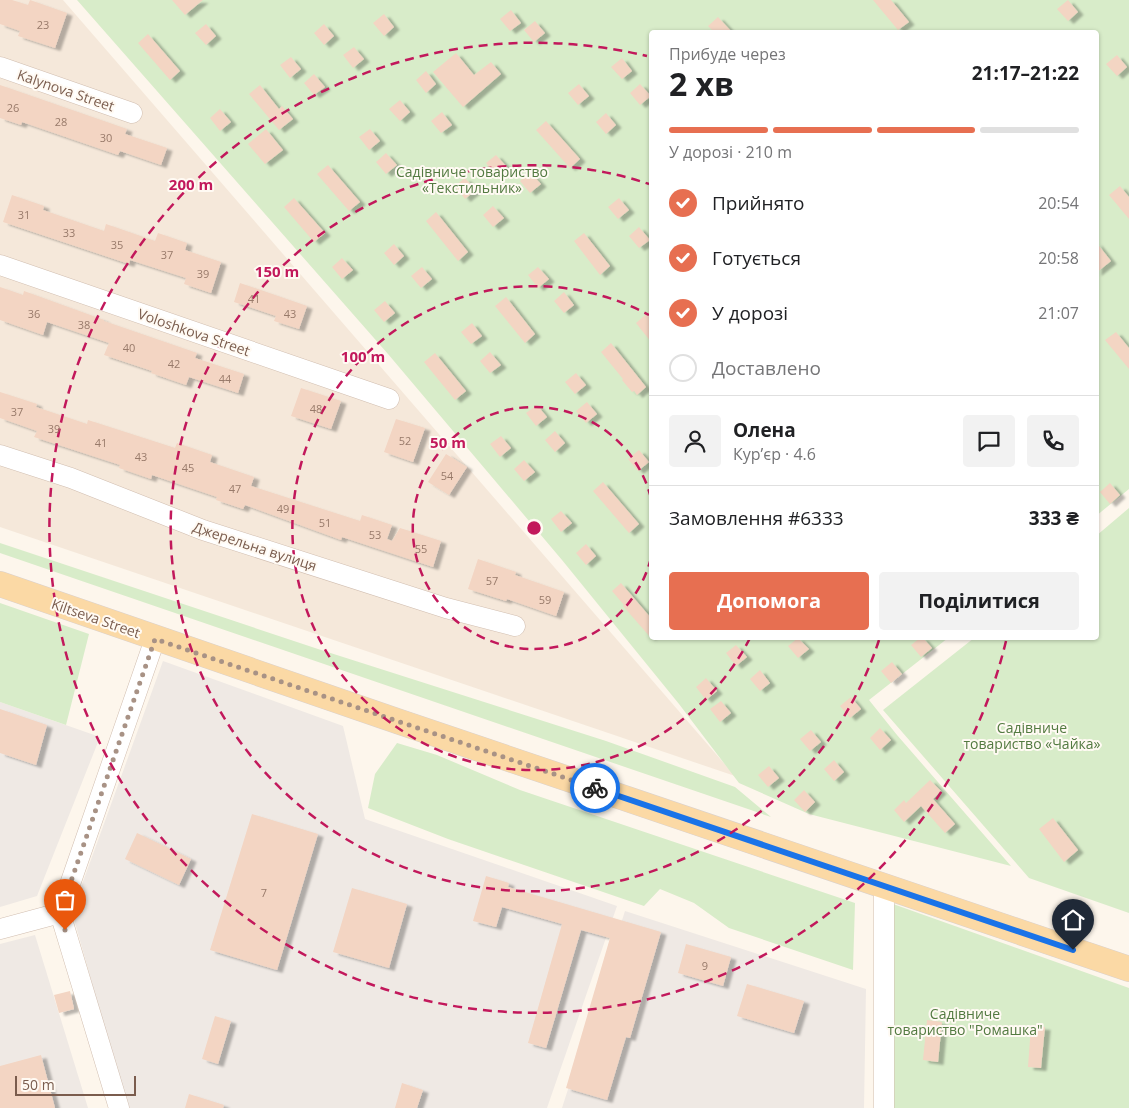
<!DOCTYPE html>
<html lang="uk">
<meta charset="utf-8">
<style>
body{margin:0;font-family:"Open Sans",sans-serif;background:#f2f2f2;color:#202124;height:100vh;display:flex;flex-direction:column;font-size:19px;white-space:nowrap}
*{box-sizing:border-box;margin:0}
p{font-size:16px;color:#757577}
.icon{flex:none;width:28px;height:28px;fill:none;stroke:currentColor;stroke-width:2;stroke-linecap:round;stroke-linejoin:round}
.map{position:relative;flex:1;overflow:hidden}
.side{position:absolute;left:649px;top:30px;width:450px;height:610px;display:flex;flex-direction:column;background:#fff;border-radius:5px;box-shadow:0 1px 4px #0004}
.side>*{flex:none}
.scale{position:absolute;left:15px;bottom:12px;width:121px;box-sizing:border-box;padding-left:5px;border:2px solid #7a5c4d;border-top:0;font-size:14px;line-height:18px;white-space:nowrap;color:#7a5c4d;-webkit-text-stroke:4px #fffaf3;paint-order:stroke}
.pin{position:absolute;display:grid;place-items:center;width:42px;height:42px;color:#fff;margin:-51px -21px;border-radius:50% 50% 50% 0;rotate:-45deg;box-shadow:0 0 5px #0007}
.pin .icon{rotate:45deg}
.courier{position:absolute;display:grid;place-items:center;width:50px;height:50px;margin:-25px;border:4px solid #1a73e8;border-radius:50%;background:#fff;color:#222;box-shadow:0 1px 6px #0007}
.overview em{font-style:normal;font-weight:700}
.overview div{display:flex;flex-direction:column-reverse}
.overview{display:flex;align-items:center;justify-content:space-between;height:85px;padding:0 20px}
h1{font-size:32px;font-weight:700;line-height:38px}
.bar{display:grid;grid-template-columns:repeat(4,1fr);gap:8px 5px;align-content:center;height:60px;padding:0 20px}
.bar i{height:6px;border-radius:4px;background:#e0e0e0}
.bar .active{background:#e76f51}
.bar p{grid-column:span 4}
.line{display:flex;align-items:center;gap:12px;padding:0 20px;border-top:1px solid #e0e0e0}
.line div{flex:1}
.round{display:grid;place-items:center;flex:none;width:52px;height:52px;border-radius:5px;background:#f2f2f2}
ol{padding:0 20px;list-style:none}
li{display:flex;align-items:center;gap:15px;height:55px}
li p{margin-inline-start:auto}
li .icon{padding:5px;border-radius:50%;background:#e76f51;color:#fff;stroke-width:4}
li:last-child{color:#757577}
li i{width:28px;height:28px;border:2px solid #e0e0e0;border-radius:50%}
.button{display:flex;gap:10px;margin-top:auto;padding:10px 20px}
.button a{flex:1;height:58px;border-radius:5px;background:#e76f51;color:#fff;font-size:20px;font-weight:700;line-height:58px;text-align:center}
.button a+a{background:#f2f2f2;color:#202124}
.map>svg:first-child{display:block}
.residential{fill:#f5e8da}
.industrial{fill:#efe9e4}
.green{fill:#d8ecc9}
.building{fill:#f3d5c3;filter:url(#shadow)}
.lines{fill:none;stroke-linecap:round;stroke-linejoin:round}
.minor-casing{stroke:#d1beb0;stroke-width:21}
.major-casing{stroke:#dad1cd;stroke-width:26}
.minor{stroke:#fff;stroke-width:20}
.major{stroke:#fbd9a5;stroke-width:25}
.done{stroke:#a89285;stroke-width:5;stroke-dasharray:0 9}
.route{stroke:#1a73e8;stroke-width:6}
.ring{fill:none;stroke:#c2185b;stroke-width:2.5;stroke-dasharray:9 6}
.labels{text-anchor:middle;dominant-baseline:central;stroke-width:4;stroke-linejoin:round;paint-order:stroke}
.number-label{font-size:11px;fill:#987a6a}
.street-label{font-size:14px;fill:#7a5c4d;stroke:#fffaf3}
.park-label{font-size:14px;fill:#537a41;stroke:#fffaf3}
.centre{fill:#c2185b;stroke:#fffaf3;stroke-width:2.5}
.ring-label{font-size:15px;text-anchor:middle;font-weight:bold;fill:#c2185b;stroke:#fffaf3;stroke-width:4;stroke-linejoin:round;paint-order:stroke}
</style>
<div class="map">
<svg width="1129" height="1108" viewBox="0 0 1129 1108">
<defs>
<filter id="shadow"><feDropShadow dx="5.5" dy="3" stdDeviation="1" flood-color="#0004"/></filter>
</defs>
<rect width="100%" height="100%" fill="#fdf6ec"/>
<path class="residential" d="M0,0h63l672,776 -735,-249z"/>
<path class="industrial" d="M163,661l180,65 22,93 252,87 -70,202h-420l-55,-196z
M0,702l100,35 -63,159 -37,11z
M625,911l241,78 -2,119h-302z
M35,935l53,173h-88v-164z"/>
<path class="green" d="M77,0h1052v489l-33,27v-484h-445v606h297l-79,62 28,35 114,131 -202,-52 -70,-31 -60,-79 -117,-144 -174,-206z
M1129,508v405l-100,-35 -146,-168 91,-72h122v-102z
M0,543l318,106 288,92 129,46 36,30 -771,-264z
M0,603l89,31 -23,91 -66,-23z
M397,743l40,12 83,35 335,113 -2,67 -124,-42 -35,-25 -34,-14 -16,17 -196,-67 -80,-31 7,-34z
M879,899l250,89v120h-252z"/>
<path class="building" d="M0,0h12l16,5 2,-5 37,13 -12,35 -37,-12 2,-5 -20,-7z
M172,0h31l-18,15z
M873,0h18l18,22 -11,8z
M1068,0l10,12 -10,9 -11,-12z
M511,10l10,13 -11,8 -10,-12z
M384,14l10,13 -10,9 -11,-13z
M718,17l14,15h-18l-6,-6z
M535,21l10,12 -11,9 -10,-12z
M206,24l10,12 -10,9 -11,-12z
M324,24l10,12 -10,9 -10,-12z
M148,34l32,37 -10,9 -32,-37z
M354,47l10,12 -11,9 -10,-13z
M456,53l18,22 17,-13 10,12 -38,33 -30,-35z
M1117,55l10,12 -10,9 -11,-12z
M291,57l10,12 -11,9 -10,-13z
M622,58l10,13 -10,8 -11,-12z
M426,71l10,13 -10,9 -10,-13z
M314,74l11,13 -11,8 -10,-12z
M579,84l10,12 -11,9 -10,-12z
M640,84l11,12 -11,9 -10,-12z
M0,85l127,44 -2,5 42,14 -6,17 -41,-14 -2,4 -96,-33 -1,3 -21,-7z
M260,85l19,24 3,-3 11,13 -14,11 -30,-36z
M400,100l10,12 -10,9 -11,-12z
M220,109l11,13 -11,9 -10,-13z
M442,112l10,13 -11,8 -10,-12z
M606,113l10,12 -10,9 -10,-12z
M546,121l34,38 -10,9 -34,-38z
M266,129l17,21 -18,14 -17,-20z
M370,129l10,12 -11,9 -10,-13z
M386,153l11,12 -11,9 -10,-12z
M496,155l11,12 -11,9 -10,-13z
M328,165l32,37 -11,9 -32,-37z
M530,172l11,12 -11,9 -10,-12z
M465,178l11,12 -11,9 -10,-13z
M1120,186l9,11v22l-20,-24z
M12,195l32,11 -1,4 61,21 2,-7 49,17 3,-8 29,10 -2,7 36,12 -10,31 -27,-9 2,-6 -56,-18 -1,4 -126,-42z
M294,198l31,35 -11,9 -30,-35z
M619,198l10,12 -11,9 -10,-12z
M493,206l11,12 -11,9 -10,-12z
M436,212l32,40 -10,9 -32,-40z
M639,227l11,13 -11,8 -10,-12z
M584,233l26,33 -10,9 -26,-34z
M1096,242l15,19 -15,12z
M394,244l10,12 -10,9 -10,-12z
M342,258l11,12 -11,9 -10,-12z
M422,267l10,12 -11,9 -10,-12z
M538,267l11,12 -11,9 -10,-13z
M240,283l67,23 -8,23 -25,-8 2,-5 -42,-14z
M0,287l23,8 1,-4 80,29v1l93,32 -2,5 49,16 -6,19 -49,-16 -3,8 -35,-12 1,-2 -48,-16 5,-12 -62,-21 -4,13 -43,-15z
M564,292l10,13 -10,8 -10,-12z
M506,297l29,37 -10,9 -30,-37z
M385,301l10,12 -11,9 -10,-12z
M651,310v32l-15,-19z
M472,323l10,13 -11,8 -10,-12z
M1116,332l13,16v21l-24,-29z
M611,343l35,44 -9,8 -3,-4 -2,1 -10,-12 1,-1 -22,-27z
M490,352l11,13 -11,8 -10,-12z
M435,353l31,38 -11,9 -31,-38z
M576,373l10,12 -11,9 -10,-12z
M301,388l40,13 -10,28 -40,-13z
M0,392l37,12 -1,3 51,17 1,-4 87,28 2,-5 35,12 -2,7 44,15 -3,9 109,35 2,-6 30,10 -5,14 5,2 8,-13 41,13 -8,26 -91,-30 -1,3 -96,-35 -2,4 -27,-9 1,-3 -65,-22 -1,4 -32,-11 1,-3 -86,-28 3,-6 -37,-13z
M587,402l10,12 -11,9 -10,-12z
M537,405l10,12 -11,9 -10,-13z
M396,419l29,9 -12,34 -29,-10z
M555,431l10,12 -10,9 -10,-12z
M501,436l10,12 -11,9 -10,-13z
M639,450l10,12 -11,9 -10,-12z
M446,454l21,13 -18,28 -21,-13z
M524,460l11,12 -11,9 -10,-12z
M603,482l36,42 -10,9 -36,-42z
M1110,483l10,12 -10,9 -10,-12z
M561,511l11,12 -11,9 -10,-13z
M586,544l10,12 -10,9 -10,-12z
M478,559l38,13 -1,3 49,17 -8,24 -49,-17 -1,2 -38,-12z
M621,583l30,35v20l-28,-32 1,-1 -12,-14z
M798,638l11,11 -11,9 -10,-12z
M920,638h3l9,10 -11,9 -10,-12z
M736,645l11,12 -11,9 -10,-13z
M892,662l10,12 -11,9 -10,-12z
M760,670l10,13 -10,8 -10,-12z
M706,678l11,13 -11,9 -10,-13z
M851,697l10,12 -11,9 -10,-12z
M721,701l10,12 -11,9 -10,-13z
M0,709l47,16 -11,40 -36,-12z
M880,728l11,12 -11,10 -10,-12z
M811,730l10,12 -11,9 -10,-12z
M834,760l10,12 -10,9 -10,-12z
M769,766l10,12 -11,9 -10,-12z
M930,780l11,11 -8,8 22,25 -10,9 -24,-27 -17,16 -10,-12 10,-10 2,3z
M804,790l11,12 -10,10 -11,-12z
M252,814l66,20 -41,136 -67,-20z
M1053,818l25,32 -14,12 -25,-33z
M137,833l54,26 -12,26 -54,-26z
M486,876l23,7 -1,4 153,45 -31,106 -4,-1 -19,63 -41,-12 44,-150 -29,-8 -35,118 -18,-5 34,-119 -60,-17 -6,20 -23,-6z
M352,888l55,16 -18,64 -56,-16z
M686,944l45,13 -8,29 -45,-13z
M747,984l57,17 -10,32 -57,-17z
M70,991l4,18 -15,4 -5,-18z
M215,1016l16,5 -13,43 -16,-5z
M927,1020l15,2 -4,40 -15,-2z
M1031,1026l14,1 -4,41 -13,-1z
M41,1055l14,53h-55v-42z
M402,1083l21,7 -6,18h-22z
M189,1094l35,11 -1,3h-38z"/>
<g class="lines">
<g class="minor-casing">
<path id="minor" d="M0,67l132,46
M0,265l389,134
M0,455l71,23 132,52 243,78 69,18
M884,886v222
M0,929l60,-16
M119,1108l-59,-195 95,-274"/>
</g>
<g class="major-casing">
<path id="major" d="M0,584l397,137 732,248"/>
</g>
<use href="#minor" class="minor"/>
<use href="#major" class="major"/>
</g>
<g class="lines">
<path class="done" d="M65,930l-5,-17 95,-274 440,149"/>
<path class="route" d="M595,788l478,162"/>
</g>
<g class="ring">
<path d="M651 558A121 121 0 1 1 651 498"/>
<path d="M750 638A242 242 0 1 1 649 315"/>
<path d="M879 640A363 363 0 1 1 649 184"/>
<path d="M1006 641A485 485 0 1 1 647 56"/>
</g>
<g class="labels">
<g class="number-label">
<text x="43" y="24">23</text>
<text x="13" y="107">26</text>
<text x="61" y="121">28</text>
<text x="106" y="137">30</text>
<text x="24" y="214">31</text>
<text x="69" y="232">33</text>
<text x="117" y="244">35</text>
<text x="167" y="254">37</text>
<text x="203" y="273">39</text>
<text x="254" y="298">41</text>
<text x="34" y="313">36</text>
<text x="290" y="313">43</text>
<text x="84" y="324">38</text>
<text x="129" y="347">40</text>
<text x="174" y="363">42</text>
<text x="225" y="378">44</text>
<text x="316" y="408">48</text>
<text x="17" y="411">37</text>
<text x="54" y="428">39</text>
<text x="405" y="440">52</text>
<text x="101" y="442">41</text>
<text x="141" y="456">43</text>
<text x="188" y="467">45</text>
<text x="447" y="475">54</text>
<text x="235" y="488">47</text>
<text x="283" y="508">49</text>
<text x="325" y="522">51</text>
<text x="375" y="534">53</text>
<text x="421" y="548">55</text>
<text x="492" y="580">57</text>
<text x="545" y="599">59</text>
<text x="264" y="892">7</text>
<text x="705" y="965">9</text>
</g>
<g class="street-label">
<text transform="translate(66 90) rotate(19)">Kalynova Street</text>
<text transform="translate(194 332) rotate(19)">Voloshkova Street</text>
<text transform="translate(255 546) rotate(18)">Джерельна вулиця</text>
<text transform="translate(96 618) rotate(19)">Kiltseva Street</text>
</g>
<g class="park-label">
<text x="472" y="171">Садівниче товариство<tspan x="472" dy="16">«Текстильник»</tspan></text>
<text x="1032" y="727">Садівниче<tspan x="1032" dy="16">товариство «Чайка»</tspan></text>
<text x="965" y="1013">Садівниче<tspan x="965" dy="16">товариство "Ромашка"</tspan></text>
</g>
</g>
<circle cx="534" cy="528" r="8" class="centre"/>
<g class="ring-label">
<text x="191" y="190">200 m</text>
<text x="277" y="277">150 m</text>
<text x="363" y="362">100 m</text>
<text x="448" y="448">50 m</text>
</g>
</svg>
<div class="scale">50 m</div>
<div class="pin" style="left:65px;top:930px;background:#ea580c"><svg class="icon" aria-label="bag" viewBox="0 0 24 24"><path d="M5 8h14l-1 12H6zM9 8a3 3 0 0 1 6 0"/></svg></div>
<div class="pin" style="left:1073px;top:950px;background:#1f2937"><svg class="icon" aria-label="home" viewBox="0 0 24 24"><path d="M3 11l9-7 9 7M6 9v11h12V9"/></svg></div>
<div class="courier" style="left:595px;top:788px"><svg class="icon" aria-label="bike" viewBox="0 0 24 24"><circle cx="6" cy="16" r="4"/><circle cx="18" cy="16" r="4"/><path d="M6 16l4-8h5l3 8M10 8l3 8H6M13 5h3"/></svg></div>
<section class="side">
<div class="overview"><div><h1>2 хв</h1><p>Прибуде через</p></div><em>21:17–21:22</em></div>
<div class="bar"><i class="active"></i><i class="active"></i><i class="active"></i><i></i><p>У дорозі · 210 m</p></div>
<ol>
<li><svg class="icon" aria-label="check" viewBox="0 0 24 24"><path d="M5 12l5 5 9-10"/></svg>Прийнято<p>20:54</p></li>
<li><svg class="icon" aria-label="check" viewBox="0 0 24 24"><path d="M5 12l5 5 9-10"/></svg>Готується<p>20:58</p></li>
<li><svg class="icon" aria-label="check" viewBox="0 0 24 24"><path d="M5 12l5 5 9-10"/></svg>У дорозі<p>21:07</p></li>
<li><i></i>Доставлено</li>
</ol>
<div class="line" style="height:90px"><a class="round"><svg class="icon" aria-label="person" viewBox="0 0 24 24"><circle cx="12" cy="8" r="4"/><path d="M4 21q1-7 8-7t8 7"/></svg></a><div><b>Олена</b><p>Кур’єр · 4.6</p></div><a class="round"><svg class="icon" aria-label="chat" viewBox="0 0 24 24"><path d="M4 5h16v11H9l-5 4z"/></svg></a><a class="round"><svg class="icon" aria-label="phone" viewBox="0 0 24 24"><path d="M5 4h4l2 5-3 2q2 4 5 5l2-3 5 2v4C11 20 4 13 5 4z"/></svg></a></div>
<div class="line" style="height:65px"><div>Замовлення #6333</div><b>333 ₴</b></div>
<div class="button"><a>Допомога</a><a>Поділитися</a></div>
</section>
</div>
